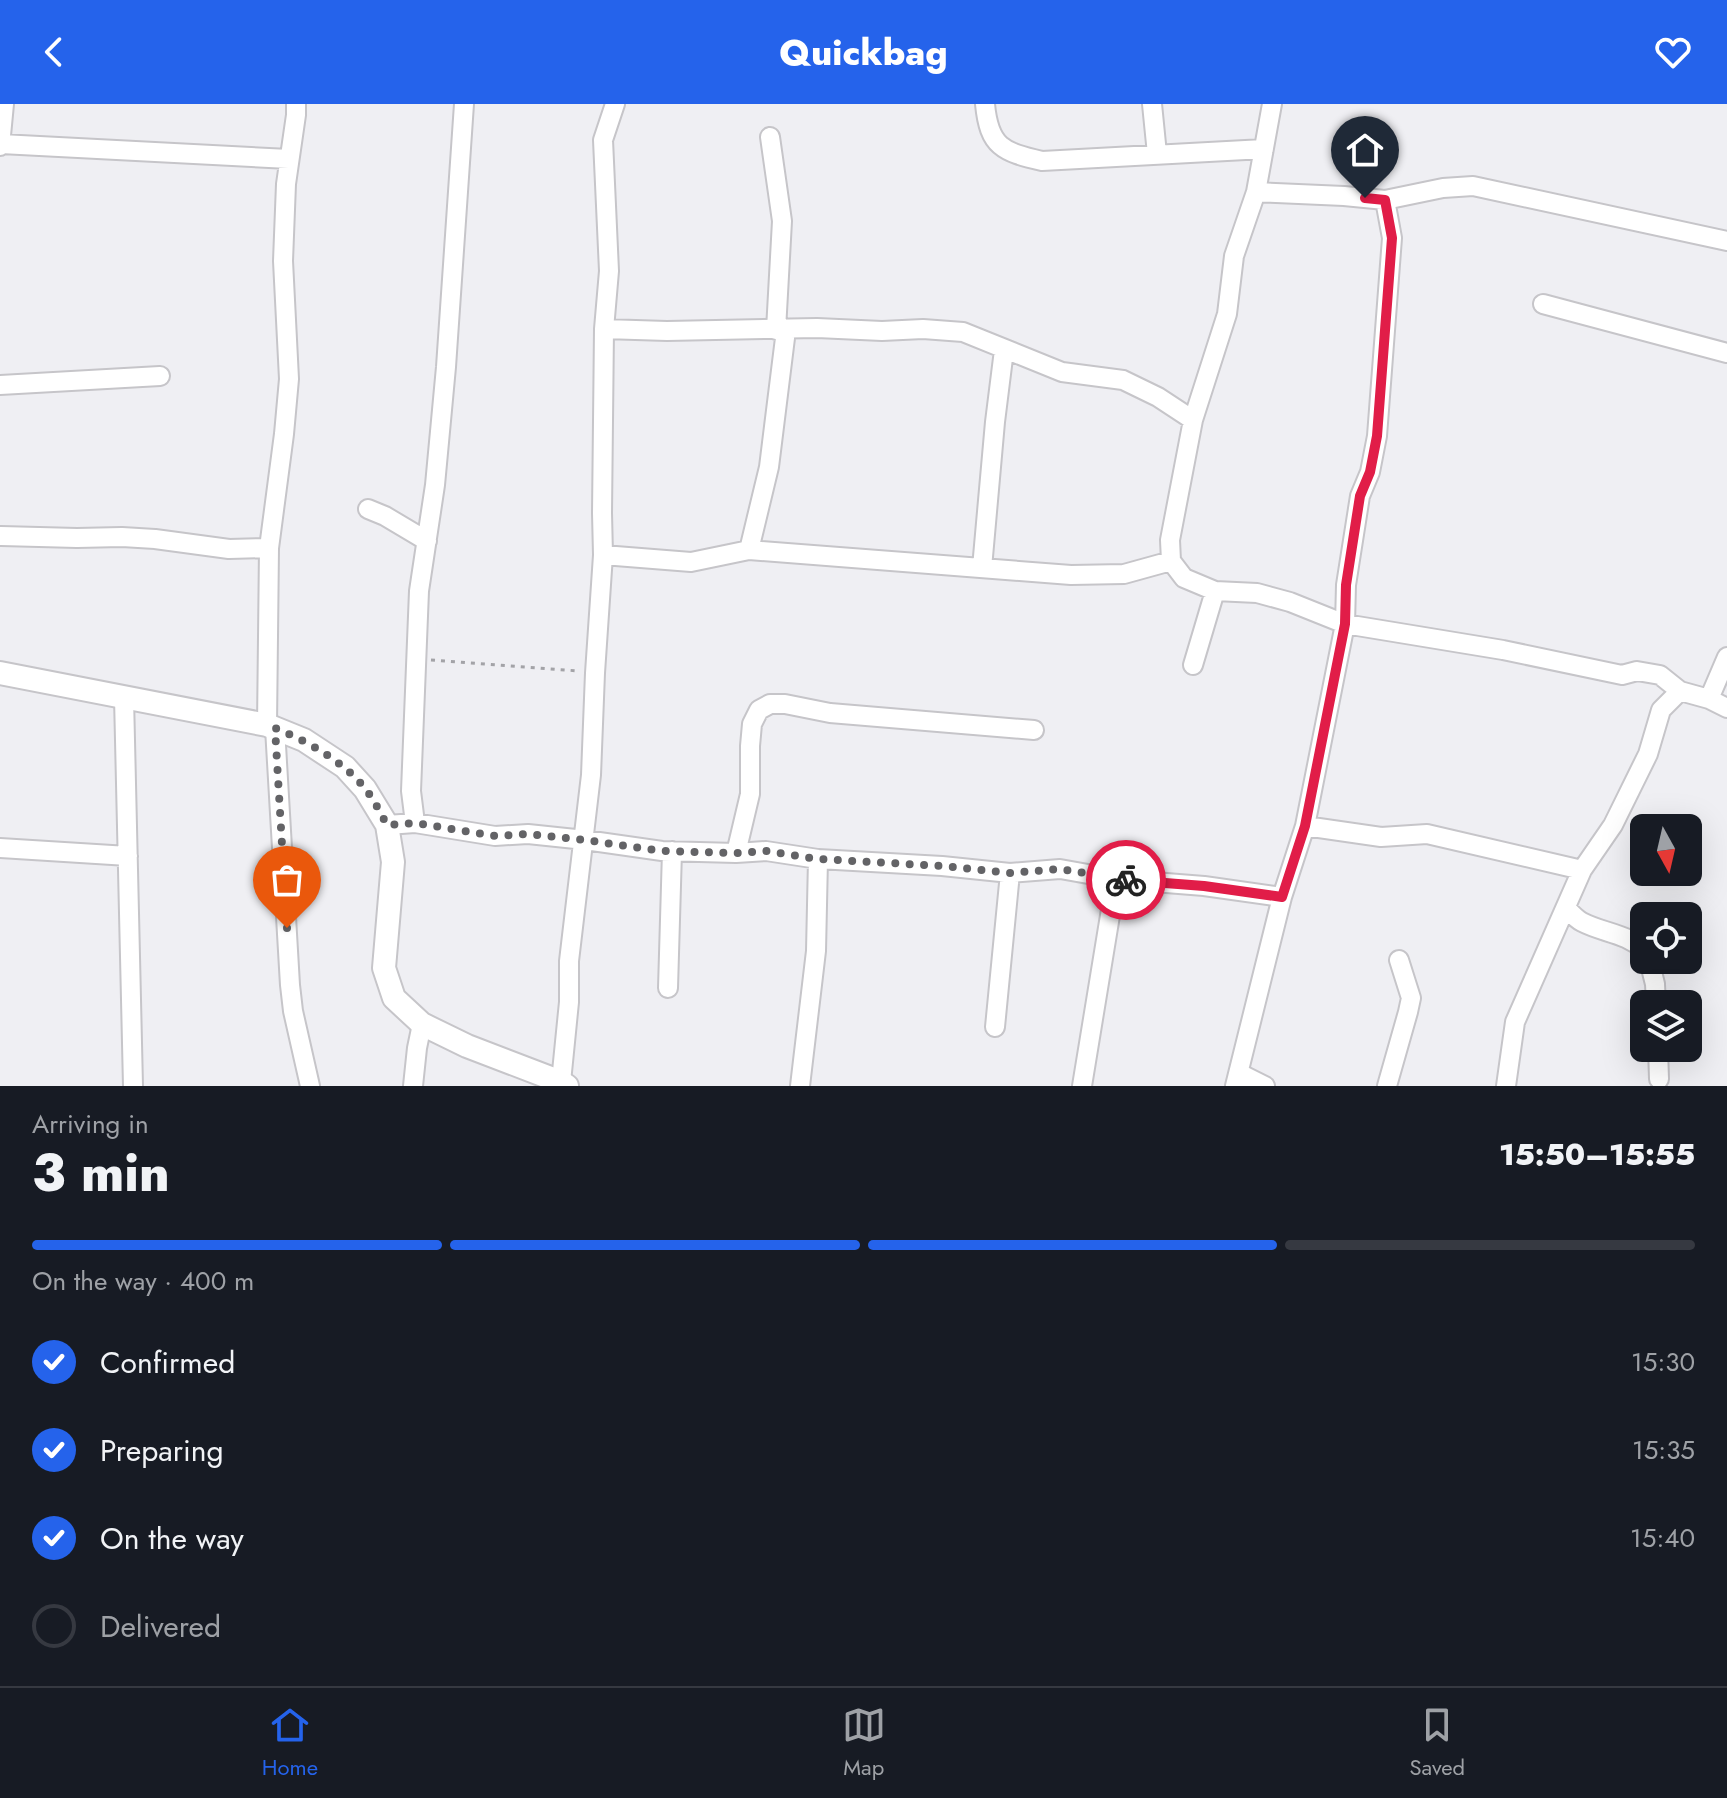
<!DOCTYPE html>
<meta charset="utf-8">
<style>
body{margin:0;font-family:Jost,sans-serif;background:#20242c;color:#f1f3f6;height:100vh;display:flex;flex-direction:column;font-size:30px;white-space:nowrap}
*{box-sizing:border-box;margin:0}
p{font-size:26px;color:#9ea1a6}
.icon{flex:none;width:44px;height:44px;fill:none;stroke:currentColor;stroke-width:2;stroke-linecap:round;stroke-linejoin:round}
.map{position:relative;height:982px;overflow:hidden}
.sheet{display:flex;flex-direction:column;background:#171b24;flex:1}
.sheet>*{flex:none}
.needle{width:52px;rotate:172deg}
.controls{position:absolute;left:1630px;top:710px;display:grid;gap:16px}
.controls a{display:grid;place-items:center;width:72px;height:72px;border-radius:12px;background:#171b24;box-shadow:0 8px 32px #0002;font-size:40px}
.pin{position:absolute;display:grid;place-items:center;width:68px;height:68px;color:#fff;margin:-82px -34px;border-radius:50% 50% 50% 0;rotate:-45deg;box-shadow:0 0 8px #0007}
.pin .icon{rotate:45deg}
.courier{position:absolute;display:grid;place-items:center;width:80px;height:80px;margin:-40px;border:6px solid #e11d48;border-radius:50%;background:#fff;color:#222;box-shadow:0 2px 10px #0007}
.head em{font-style:normal;font-weight:800}
.head div{display:flex;flex-direction:column-reverse}
.head{display:flex;align-items:center;justify-content:space-between;height:136px;padding:0 32px}
h1{font-size:52px;font-weight:800;line-height:60px}
.bar{display:grid;grid-template-columns:repeat(4,1fr);gap:12px 8px;align-content:center;height:96px;padding:0 32px}
.bar i{height:10px;border-radius:6px;background:#363941}
.bar .selected{background:#2563eb}
.bar p{grid-column:span 4}
ol{padding:0 32px;list-style:none}
li{display:flex;align-items:center;gap:24px;height:88px}
li p{margin-inline-start:auto}
li .icon{padding:8px;border-radius:50%;background:#2563eb;color:#fff;stroke-width:4}
li:last-child{color:#9ea1a6}
li i{width:44px;height:44px;border:4px solid #363941;border-radius:50%}
header{display:flex;justify-content:space-between;align-items:center;height:104px;padding:0 32px;background:#2563eb;color:#fff;font-size:36px;font-weight:800}
.tab-bar{display:flex;justify-content:space-around;align-items:center;height:112px;border-top:2px solid #363941;background:#171b24;font-size:22px;color:#9ea1a6}
.tab-bar a{display:grid;justify-items:center;gap:4px}
.tab-bar .selected{color:#2563eb}
.map>svg:first-child{display:block}
.lines{fill:none;stroke-linecap:round;stroke-linejoin:round}
.minor-casing{stroke:#c6c5c9;stroke-width:22}
.tertiary-casing{stroke:#c6c5c9;stroke-width:26}
.path{stroke:#a3a3a7;stroke-width:3;stroke-dasharray:4 6;stroke-linecap:butt}
.minor{stroke:#fff;stroke-width:18}
.tertiary{stroke:#fff;stroke-width:22}
.done{stroke:#636366;stroke-width:8;stroke-dasharray:0 14.4}
.route{stroke:#e11d48;stroke-width:10}
</style>
<header><svg class="icon" aria-label="back" viewBox="0 0 24 24"><path d="M15 5l-7 7 7 7"/></svg>Quickbag<svg class="icon" aria-label="heart" viewBox="0 0 24 24"><path d="M12 20l-8-8c-3-5 5-10 8-4 3-6 11-1 8 4z"/></svg></header>
<div class="map">
<svg width="1727" height="982" viewBox="0 0 1727 982">
<rect width="100%" height="100%" fill="#efeff3"/>
<g class="lines">
<g class="minor-casing">
<path id="minor" d="M985,0c4,43 18,48 57,57l222,-12
M1152,0l5,50
M1272,0l-16,88 -22,64 -7,58 -34,106 -23,120 1,21 13,17 31,13 42,2 33,9 55,22 158,26 119,25 15,-4 23,4 20,16 29,8 18,9
M770,33l12,84 -6,109
M1,40l288,15
M0,42l4,-42
M1256,88l88,4 41,4 58,-12 30,-2 254,55
M1543,200l184,49
M604,225l63,2 150,-3 65,3 41,-2 40,3 99,40 61,8 35,17 35,23
M0,281l160,-9
M368,405l17,7 42,25
M1,432l76,2 45,-1 33,2 74,10 40,-1
M749,446l20,-83 17,-137
M603,451l88,7 58,-12 322,25 53,-1 47,-13
M982,464l13,-146 9,-72
M1193,561l22,-74
M124,593l9,389
M1709,595l18,-42
M267,621l2,-177 15,-114 5,-55 -6,-118 3,-77 10,-69v-11
M275,624l15,257 3,26 17,75
M415,719l-4,-32 8,-200 16,-106 11,-118 18,-263
M387,721l28,-2 80,13 33,-2 57,6 77,11 74,2 30,-2 52,8 124,7 68,7 50,-4 56,10 88,7 78,11
M1305,722l76,11 46,-3 155,36
M0,744l128,8
M736,749l14,-59v-48l2,-22 7,-14 11,-6h15l45,9 204,17
M1566,804c5,5 10,11 16,14 21,11 44,11 62,28
M1649,856l6,24 1,20
M668,884l4,-137
M995,923l15,-154
M1658,944l1,31
M1239,969l26,13
M561,978l8,-80v-41l22,-186 4,-102 8,-118 -1,-42 2,-184 5,-58 -6,-131 12,-36
M413,982l4,-38 5,-24
M800,982l16,-135 2,-92
M1082,982l34,-207
M1235,982l47,-189 23,-71 40,-202 1,-39 14,-89 10,-24 7,-36 15,-198 -7,-38
M1387,982l21,-74 3,-14 -12,-38
M1506,982l9,-64 67,-152 31,-45 35,-71 13,-44 19,-19"/>
</g>
<g class="tertiary-casing">
<path id="tertiary" d="M0,569l267,52 37,15 41,27 20,22 22,36 6,37 -9,106 10,30 28,26 45,22 94,36 6,4"/>
</g>
<path class="path" d="M431,556l148,11"/>
<use href="#minor" class="minor"/>
<use href="#tertiary" class="tertiary"/>
</g>
<g class="lines">
<path class="done" d="M287,824l-12,-200c33,14 65,31 89,59 9,11 16,25 23,38l28,-2 80,13 33,-2 57,6 77,11 74,2 30,-2 52,8 124,7 68,7 50,-4 66,11"/>
<path class="route" d="M1126,776l78,6 78,11 23,-71 40,-202 1,-39 14,-89 10,-24 7,-36 15,-198 -7,-38 -20,-2"/>
</g>
</svg>
<div class="controls">
<a><svg class="needle" viewBox="-14 -14 28 28"><path d="M0-13l5 13h-10z" fill="#e53935"/><path d="M0 13l5-13h-10z" fill="#9ea1a6"/></svg></a>
<a><svg class="icon" aria-label="locate" viewBox="0 0 24 24"><circle cx="12" cy="12" r="6"/><path d="M12 2v4M12 18v4M2 12h4M18 12h4"/></svg></a>
<a><svg class="icon" aria-label="layers" viewBox="0 0 24 24"><path d="M12 4l9 5-9 5-9-5zM3 14l9 5 9-5"/></svg></a>
</div>
<div class="pin" style="left:287px;top:824px;background:#ea580c"><svg class="icon" aria-label="bag" viewBox="0 0 24 24"><path d="M5 8h14l-1 12H6zM9 8a3 3 0 0 1 6 0"/></svg></div>
<div class="pin" style="left:1365px;top:94px;background:#1f2937"><svg class="icon" aria-label="home" viewBox="0 0 24 24"><path d="M3 11l9-7 9 7M6 9v11h12V9"/></svg></div>
<div class="courier" style="left:1126px;top:776px"><svg class="icon" aria-label="bike" viewBox="0 0 24 24"><circle cx="6" cy="16" r="4"/><circle cx="18" cy="16" r="4"/><path d="M6 16l4-8h5l3 8M10 8l3 8H6M13 5h3"/></svg></div>
</div>
<section class="sheet">
<div class="head"><div><h1>3 min</h1><p>Arriving in</p></div><em>15:50–15:55</em></div>
<div class="bar"><i class="selected"></i><i class="selected"></i><i class="selected"></i><i></i><p>On the way · 400 m</p></div>
<ol>
<li><svg class="icon" aria-label="check" viewBox="0 0 24 24"><path d="M5 12l5 5 9-10"/></svg>Confirmed<p>15:30</p></li>
<li><svg class="icon" aria-label="check" viewBox="0 0 24 24"><path d="M5 12l5 5 9-10"/></svg>Preparing<p>15:35</p></li>
<li><svg class="icon" aria-label="check" viewBox="0 0 24 24"><path d="M5 12l5 5 9-10"/></svg>On the way<p>15:40</p></li>
<li><i></i>Delivered</li>
</ol>
</section>
<nav class="tab-bar">
<a class="selected"><svg class="icon" aria-label="home" viewBox="0 0 24 24"><path d="M3 11l9-7 9 7M6 9v11h12V9"/></svg>Home</a>
<a><svg class="icon" aria-label="map" viewBox="0 0 24 24"><path d="M3 6l6-2 6 2 6-2v14l-6 2-6-2-6 2zM9 4v14M15 6v14"/></svg>Map</a>
<a><svg class="icon" aria-label="saved" viewBox="0 0 24 24"><path d="M7 4h10v16l-5-4-5 4z"/></svg>Saved</a>
</nav>
